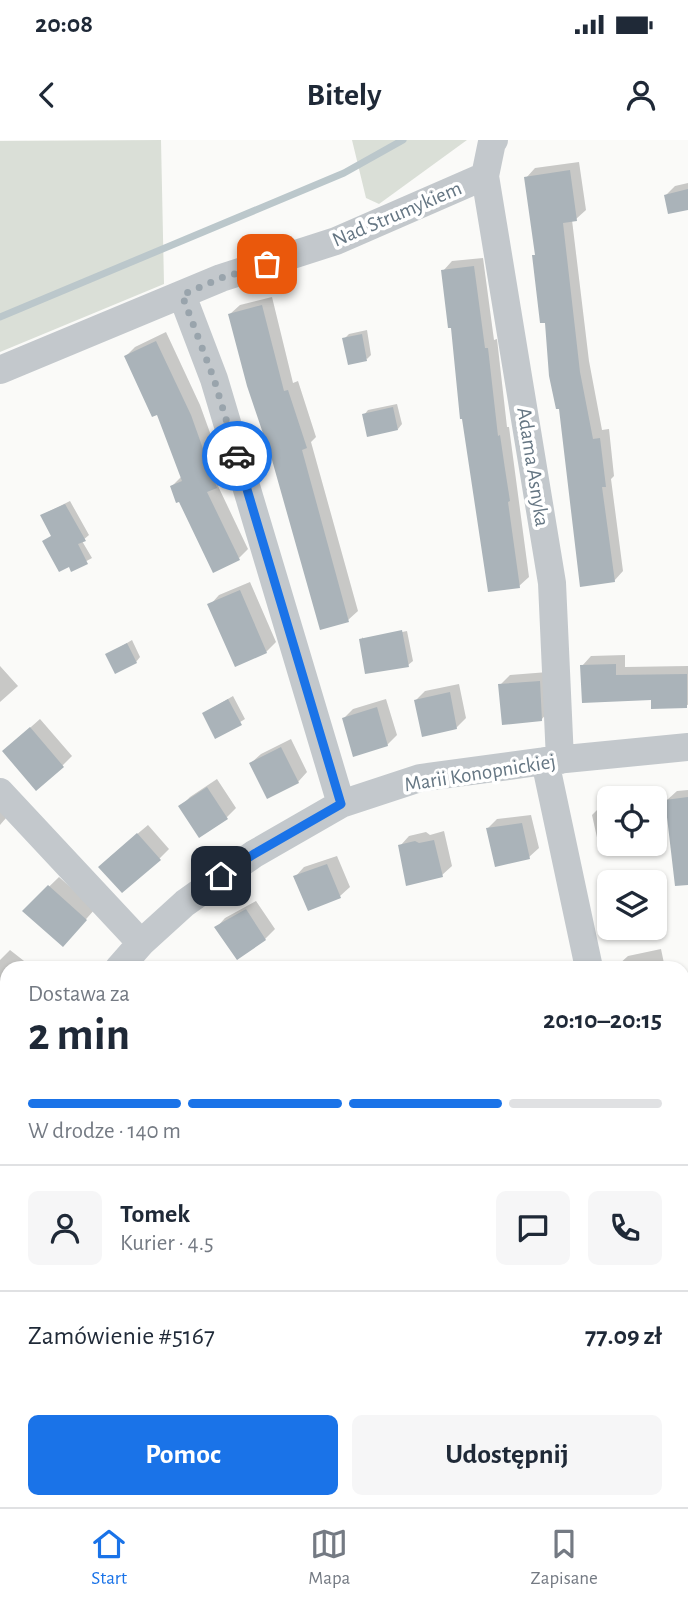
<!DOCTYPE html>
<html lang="pl">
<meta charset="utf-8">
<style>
body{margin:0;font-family:"Alegreya Sans",sans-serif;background:#f6f6f7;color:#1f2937;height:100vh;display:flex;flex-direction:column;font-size:26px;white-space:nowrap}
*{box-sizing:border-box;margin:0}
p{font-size:23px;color:#747a83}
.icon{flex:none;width:38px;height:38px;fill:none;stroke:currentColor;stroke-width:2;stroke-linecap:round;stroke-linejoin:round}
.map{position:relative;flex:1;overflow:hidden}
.drawer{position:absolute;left:0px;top:821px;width:690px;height:548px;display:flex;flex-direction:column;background:#fff;border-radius:21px 21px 0 0;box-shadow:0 2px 5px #0004}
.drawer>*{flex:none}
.fabs{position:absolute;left:597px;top:646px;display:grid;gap:14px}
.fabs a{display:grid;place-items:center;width:70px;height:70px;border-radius:10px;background:#fff;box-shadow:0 2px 5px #0004;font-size:35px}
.pin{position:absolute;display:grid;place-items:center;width:60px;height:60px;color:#fff;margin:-30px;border-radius:14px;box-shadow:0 4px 10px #0006}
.courier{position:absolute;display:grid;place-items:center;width:70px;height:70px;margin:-35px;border:5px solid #1a73e8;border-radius:50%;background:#fff;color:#222;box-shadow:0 2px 9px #0007}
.summary em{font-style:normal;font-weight:600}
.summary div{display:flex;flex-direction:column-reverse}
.summary{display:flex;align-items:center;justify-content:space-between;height:119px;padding:0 28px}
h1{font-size:46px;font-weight:600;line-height:52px}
.bar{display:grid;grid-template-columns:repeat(4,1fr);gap:10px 7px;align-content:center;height:84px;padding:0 28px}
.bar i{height:9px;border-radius:5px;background:#e0e1e3}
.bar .on{background:#1a73e8}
.bar p{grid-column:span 4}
.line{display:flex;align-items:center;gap:18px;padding:0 28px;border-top:2px solid #e0e1e3}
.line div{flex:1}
.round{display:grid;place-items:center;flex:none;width:74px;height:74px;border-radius:10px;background:#f6f6f7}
.button{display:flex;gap:14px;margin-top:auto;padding:14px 28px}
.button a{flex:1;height:80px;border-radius:10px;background:#1a73e8;color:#fff;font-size:28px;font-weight:600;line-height:80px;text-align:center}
.button a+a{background:#f6f6f7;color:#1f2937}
.status{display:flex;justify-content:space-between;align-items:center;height:49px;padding:0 35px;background:#fff;direction:ltr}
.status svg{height:19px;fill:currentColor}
header{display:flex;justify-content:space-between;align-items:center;height:91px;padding:0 28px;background:#fff;font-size:32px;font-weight:600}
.dock{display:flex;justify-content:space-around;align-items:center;height:98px;border-top:2px solid #e0e1e3;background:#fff;font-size:19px;color:#747a83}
.dock a{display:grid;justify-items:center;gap:4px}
.dock .on{color:#1a73e8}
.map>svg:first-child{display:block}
.green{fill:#dadfd7}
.shadow{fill:#0003}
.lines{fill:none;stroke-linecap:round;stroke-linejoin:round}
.stream{stroke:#bbc7cb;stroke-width:7}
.building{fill:#aab3b9}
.minor{stroke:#c3c8cc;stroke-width:28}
.tertiary{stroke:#c3c8cc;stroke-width:35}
.done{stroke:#99a4ac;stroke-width:7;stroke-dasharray:0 12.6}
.route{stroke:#1a73e8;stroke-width:9}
.labels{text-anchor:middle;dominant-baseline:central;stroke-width:7;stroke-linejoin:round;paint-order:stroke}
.street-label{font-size:21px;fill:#657683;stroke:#fff}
</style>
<div class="status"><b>20:08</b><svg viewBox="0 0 49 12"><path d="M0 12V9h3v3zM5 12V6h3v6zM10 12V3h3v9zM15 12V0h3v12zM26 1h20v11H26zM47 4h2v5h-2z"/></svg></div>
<header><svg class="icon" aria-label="back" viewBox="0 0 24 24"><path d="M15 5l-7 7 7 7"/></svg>Bitely<svg class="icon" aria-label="person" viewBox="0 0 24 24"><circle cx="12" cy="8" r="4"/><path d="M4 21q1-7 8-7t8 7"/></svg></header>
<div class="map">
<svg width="688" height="1367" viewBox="0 0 688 1367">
<rect width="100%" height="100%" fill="#fafaf8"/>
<path class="green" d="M161,0l3,144 -164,68v-211z
M352,0h115l-88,64 -13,-6z
M688,1244v107l-5,1v-107z
M446,1362h188l-28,5h-156z"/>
<path class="shadow" d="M579,22l7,48 -10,9 -4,1 17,141 13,69 7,-1 5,47 -3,3 12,92 -9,10 -54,-174 -26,-151 3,-3 -11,-75 9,-10z
M688,43v25l-22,-13 9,-9z
M483,118l11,82 3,-1 10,88h2l20,150 -10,9 -67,-260 -9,-55 9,-10z
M272,157l21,86 5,-2 18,56 -5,5 47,169 -10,9 -118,-306 10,-9z
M367,190l4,25 -4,4 -23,-20 5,-5z
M166,192l34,73 26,72 -8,9 30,63 -9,9 -67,-72 10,-10 -24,-63 -32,-57 9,-9z
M397,264l5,20 -4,5 -34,-14 4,-5z
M70,361l19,34 -7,6 10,17 -20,11 -28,-27 9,-7 -11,-20z
M250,442l26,60 -10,10 -56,-47 9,-10z
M407,491l6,30 -5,4 -47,-25 2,-3v3z
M132,500l8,17 -4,5 -29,-7z
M625,515v12l63,-1v39l-35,-7 -71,-32 9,-10z
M0,526l18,20 -18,16z
M548,532l2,38 -9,10 -41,-35 10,-10z
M459,544l7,34 -10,10 -40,-28 9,-9z
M233,556l12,23 -29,18 -12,-24z
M386,559l11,36 -10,10 -43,-27 9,-9z
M40,579l32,37 -10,10 -48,-24z
M291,599l16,33 -9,10 -47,-19 10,-9z
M217,639l19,29 -9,9 -27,19 -20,-29 10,-10z
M688,650v57l-21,-47 10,-9z
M0,660l12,11 -12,14z
M609,664v40h24l-33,7 -8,-36 9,-9z
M531,675l8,33 -10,9 -41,-29 9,-9z
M148,685l21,24 -10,10 -49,-2z
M444,691l8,35 -10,9 -42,-29 9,-10 17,-4 4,3z
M337,716l13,31 -10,9 -45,-19 9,-10z
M59,737l36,32 -23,26 -48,-24z
M256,761l19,28 -10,10 -28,19 -21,-30 9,-10z
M661,809l4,19h-46l-1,-3 10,-9z
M10,810l23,18h-26v41l-7,-6v-43z
M554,822l2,6h-36l1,-2z
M0,901l7,7v9l-7,8z
M682,912l6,27v47l-6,3z
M688,1023v41l-6,1v-41z
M0,1073l7,5v67l-7,-5z
M0,1214l7,5v64l-7,-4z
M128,1362h107l2,1 -1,4h-99z"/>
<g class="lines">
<path class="stream" d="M0,177l344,-144 59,-33"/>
</g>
<path class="building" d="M570,30l7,51 -14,2 17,149 13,67 7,-1 6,49h-4l13,95 -35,5 -21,-178h-3l-7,-33 -4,-53h-5l-8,-68h3l-11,-78z
M688,49v21l-20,4 -4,-19z
M474,126l11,82h3l10,88 2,-1 5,34 5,32 -2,1 12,86 -32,4 -26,-173h-2l-9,-91h-3l-7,-58z
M262,165l22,86 4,-1 19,58 -5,2 47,172 -29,8 -48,-170 -25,-74 -19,-72z
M362,194l5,27 -19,4 -6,-27z
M156,201l35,74 26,73 -10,4 33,68 -27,13 -34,-71 -3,1 -6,-17 12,-5 -25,-66 -5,2 -28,-61z
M393,267l5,23 -31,7 -5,-23z
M65,364l21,37 -8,3 10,20 -17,8 -2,-5 -10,5 -17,-31 9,-5 -11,-21z
M240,450l27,63 -32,14 -28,-63z
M402,490l7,37 -44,7 -6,-35z
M127,503l10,20 -22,11 -10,-20z
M616,524v11l71,-1v34l-36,1v-9l-69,3 -2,-38z
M540,541l2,40 -40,4 -4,-41z
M450,552l7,37 -35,8 -8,-37z
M228,559l14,26 -27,14 -13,-26z
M377,567l11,39 -35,11 -11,-39z
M30,587l34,40 -28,24 -34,-40z
M281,607l18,36 -32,16 -18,-36z
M207,647l21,32 -29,19 -21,-32z
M688,657v88l-13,1 -10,-86z
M522,683l8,36 -35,8 -9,-39z
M137,693l24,27 -39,33 -24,-26z
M434,700l9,37 -37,9 -8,-41 17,-4 4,2z
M327,724l14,34 -33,13 -15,-35z
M48,745l39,35 -24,27 -41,-36z
M246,769l20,31 -29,20 -23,-33z"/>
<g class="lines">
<path class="minor" d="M494,0l-2,2 -7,34 67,407 8,177
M182,155l32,84 127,425
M0,230l221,-92 115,-37 149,-65
M545,621l44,207
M0,652l141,151
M119,828l22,-25 44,-40 69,-49 87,-50 79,-26 125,-17 143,-14
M682,1245l6,-1
M0,1334l7,6
M35,1362l8,5"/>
<path class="tertiary" d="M0,1014l7,5
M682,1352l6,-1
M446,1362l4,5
M606,1367l28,-5"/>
</g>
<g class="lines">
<path class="done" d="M237,316l-23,-77 -32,-84 39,-17 46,-14"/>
<path class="route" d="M221,736l33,-22 87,-50 -104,-348"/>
</g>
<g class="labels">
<g class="street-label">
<text transform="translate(397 74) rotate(-23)">Nad Strumykiem</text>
<text transform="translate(533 327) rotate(81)">Adama Asnyka</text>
<text transform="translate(480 633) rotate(-9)">Marii Konopnickiej</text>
</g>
</g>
</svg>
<div class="fabs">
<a><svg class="icon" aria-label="locate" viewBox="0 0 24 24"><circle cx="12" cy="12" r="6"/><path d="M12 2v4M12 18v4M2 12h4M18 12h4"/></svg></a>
<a><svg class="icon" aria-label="layers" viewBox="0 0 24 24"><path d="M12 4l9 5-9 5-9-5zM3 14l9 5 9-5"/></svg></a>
</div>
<div class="pin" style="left:267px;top:124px;background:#ea580c"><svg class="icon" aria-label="bag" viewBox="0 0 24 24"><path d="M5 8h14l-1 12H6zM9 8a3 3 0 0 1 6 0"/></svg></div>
<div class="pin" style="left:221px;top:736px;background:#1f2937"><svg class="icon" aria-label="home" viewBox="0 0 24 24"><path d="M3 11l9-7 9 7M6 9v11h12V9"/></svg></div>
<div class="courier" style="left:237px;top:316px"><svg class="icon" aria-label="car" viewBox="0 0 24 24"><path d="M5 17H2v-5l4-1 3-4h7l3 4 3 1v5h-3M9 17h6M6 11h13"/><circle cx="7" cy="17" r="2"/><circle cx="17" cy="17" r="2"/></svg></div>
<section class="drawer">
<div class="summary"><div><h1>2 min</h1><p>Dostawa za</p></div><em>20:10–20:15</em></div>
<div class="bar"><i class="on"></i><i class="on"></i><i class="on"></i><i></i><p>W drodze · 140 m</p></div>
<div class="line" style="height:126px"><a class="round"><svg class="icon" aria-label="person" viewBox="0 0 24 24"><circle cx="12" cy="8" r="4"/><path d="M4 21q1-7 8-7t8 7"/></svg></a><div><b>Tomek</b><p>Kurier · 4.5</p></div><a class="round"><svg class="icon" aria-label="chat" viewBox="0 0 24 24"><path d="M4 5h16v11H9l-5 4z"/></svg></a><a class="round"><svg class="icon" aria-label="phone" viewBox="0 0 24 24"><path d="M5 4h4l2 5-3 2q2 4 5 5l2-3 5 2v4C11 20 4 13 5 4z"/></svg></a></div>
<div class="line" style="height:91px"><div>Zamówienie #5167</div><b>77.09 zł</b></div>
<div class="button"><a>Pomoc</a><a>Udostępnij</a></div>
</section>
</div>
<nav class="dock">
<a class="on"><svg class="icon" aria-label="home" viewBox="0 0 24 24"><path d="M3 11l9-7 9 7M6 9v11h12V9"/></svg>Start</a>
<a><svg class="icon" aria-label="map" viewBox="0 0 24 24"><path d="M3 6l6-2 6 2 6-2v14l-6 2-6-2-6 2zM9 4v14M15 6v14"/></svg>Mapa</a>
<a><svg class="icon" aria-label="saved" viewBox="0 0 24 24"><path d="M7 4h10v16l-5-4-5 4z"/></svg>Zapisane</a>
</nav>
